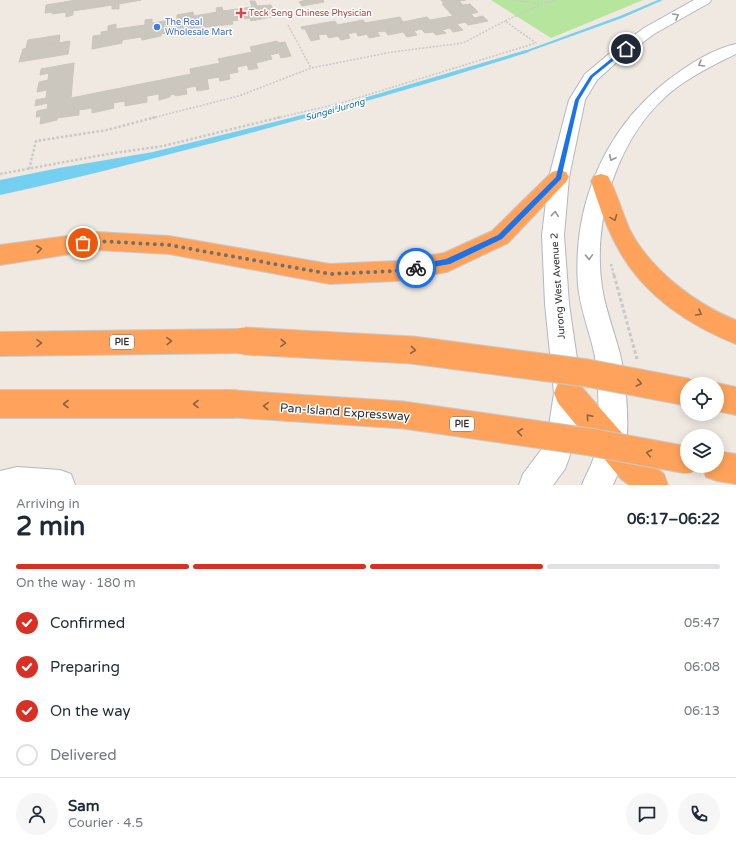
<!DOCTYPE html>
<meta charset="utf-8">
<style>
body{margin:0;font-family:"Varela Round",sans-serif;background:#f6f6f7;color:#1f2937;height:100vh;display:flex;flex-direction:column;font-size:15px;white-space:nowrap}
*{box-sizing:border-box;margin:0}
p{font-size:13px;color:#747a83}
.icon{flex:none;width:22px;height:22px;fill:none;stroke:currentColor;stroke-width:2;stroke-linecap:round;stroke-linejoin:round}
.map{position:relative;height:485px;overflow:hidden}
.side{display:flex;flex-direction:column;background:#fff;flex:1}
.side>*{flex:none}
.fabs{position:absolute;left:680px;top:377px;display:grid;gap:8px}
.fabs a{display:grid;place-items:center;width:44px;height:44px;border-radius:50%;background:#fff;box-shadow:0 2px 10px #0003;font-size:20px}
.pin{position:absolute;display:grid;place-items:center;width:34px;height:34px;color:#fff;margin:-17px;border:2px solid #fff;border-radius:50%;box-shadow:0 1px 4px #0007}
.courier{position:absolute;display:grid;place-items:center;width:40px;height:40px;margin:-20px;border:3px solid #1a73e8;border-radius:50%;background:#fff;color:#222;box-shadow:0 1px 5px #0007}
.headline em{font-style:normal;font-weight:800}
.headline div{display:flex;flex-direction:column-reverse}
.headline{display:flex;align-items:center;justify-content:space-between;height:68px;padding:0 16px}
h1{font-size:26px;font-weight:800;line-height:30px}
.bar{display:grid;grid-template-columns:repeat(4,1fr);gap:6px 4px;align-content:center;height:48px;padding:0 16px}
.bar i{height:5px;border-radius:3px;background:#e0e1e3}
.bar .on{background:#d93025}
.bar p{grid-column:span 4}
.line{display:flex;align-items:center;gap:10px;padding:0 16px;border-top:1px solid #e0e1e3}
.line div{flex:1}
.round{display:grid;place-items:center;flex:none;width:42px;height:42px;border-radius:21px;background:#f6f6f7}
ol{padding:0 16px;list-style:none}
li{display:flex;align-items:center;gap:12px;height:44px}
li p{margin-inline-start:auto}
li .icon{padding:4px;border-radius:50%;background:#d93025;color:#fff;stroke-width:4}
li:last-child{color:#747a83}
li i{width:22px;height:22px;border:2px solid #e0e1e3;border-radius:50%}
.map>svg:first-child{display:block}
.green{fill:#b6e59e}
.water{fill:#75cff0}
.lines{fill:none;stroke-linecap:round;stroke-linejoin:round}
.stream{fill:#75cff0;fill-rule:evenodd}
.building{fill:#cbc7bf;stroke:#cbc5ba}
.secondary-casing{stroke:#b4b7c1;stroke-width:2}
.highway-casing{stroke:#c9c9c9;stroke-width:2}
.path-far2{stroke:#c9c9c9;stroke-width:1.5;stroke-dasharray:2 1.5;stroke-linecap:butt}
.path-far1{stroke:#c9c9c9;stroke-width:2.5;stroke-dasharray:2.5 2;stroke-linecap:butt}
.path{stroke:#c9c9c9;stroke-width:3;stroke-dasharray:3.5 2.5;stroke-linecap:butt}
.secondary{fill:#fff;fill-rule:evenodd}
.highway{fill:#ffa35c;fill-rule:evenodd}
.highway-bridge-casing{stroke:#c9c9c9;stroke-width:29;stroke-linecap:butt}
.highway-bridge{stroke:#ffa35c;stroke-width:27}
.oneway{stroke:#969696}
.oneway2{stroke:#8c6343}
.route{fill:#1a73e8}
.done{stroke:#726f6d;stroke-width:4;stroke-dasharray:0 7.2}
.health-dot{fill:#e0444e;stroke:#fff;stroke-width:1.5}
.shop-dot{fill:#3f7fe0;stroke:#fff;stroke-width:1.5}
.labels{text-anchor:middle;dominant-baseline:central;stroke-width:3;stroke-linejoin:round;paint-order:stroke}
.far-health-label{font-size:9px;fill:#be3a42;stroke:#fff;text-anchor:start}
.far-shop-label{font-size:9px;fill:#366cbe;stroke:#fff;text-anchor:start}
.far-water-label{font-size:9px;font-style:italic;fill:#0d6fa3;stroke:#fff}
.shield{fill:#fff;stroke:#6d6d6d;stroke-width:1}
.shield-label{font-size:9px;font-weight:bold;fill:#2e2e2e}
.street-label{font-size:10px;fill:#2e2e2e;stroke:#fff}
.near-street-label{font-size:12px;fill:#2e2e2e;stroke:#fff}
</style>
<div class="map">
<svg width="736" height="485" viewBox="0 0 736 485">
<rect width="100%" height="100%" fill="#efe9e1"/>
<path class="green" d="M491,0h152l-92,38z"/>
<path class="water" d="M526,50l3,2c-106,34 -213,64 -320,92 -70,18 -139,36 -209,51v-15l59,-12 94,-16 177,-44z"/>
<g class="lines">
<path class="stream" d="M658,0h5l-41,18 -100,36 -3,-1 101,-37z"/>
</g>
<path class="building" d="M76,0h65l-22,4v5h-7v-4l-39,6v4l-7,2v-5l-14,2 1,-2 -8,1 1,-8z
M305,0h18l1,2 -22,4 -3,-4z
M441,0h25l-7,1 4,4 7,-1 8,8 -7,2 4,4 8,-2 5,5 -20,4 -3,-3 -8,2 6,6 -10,2 -3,-4 -8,2 4,3 -10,2 -3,-3 -8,1 -4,-4 -7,2 3,4 -10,2 -4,-5 -15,3 -3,-4 -8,1 3,4 -11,2 -2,-4 -9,2 -2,-4 -8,2 2,4 -9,2 -3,-4 -9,2 -3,-4 -8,1 2,4 -9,2 -6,-12h-3l-1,-2 34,-6 2,4 26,-5 2,3 35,-6 3,5 24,-5 3,3 23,-4 -11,-12h2z
M250,1h5l2,5 14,-1 5,11 -25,5 -1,-3 -18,3 1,3 -35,4 1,2 -20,3v-2l-18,3v2l-19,4 -1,-3 -19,3v3l-30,6 1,-13 8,-1v-3l7,-1v-5l8,-2v5l29,-4v-5l7,-1v4l25,-4v-4l16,-3 1,4 23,-4 -1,-4 6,-1 1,4 29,-4z
M60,35l-1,8 -33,5 2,-8z
M70,41l-2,13 -49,8 4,-13z
M277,41l1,2 7,-1 6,14 -10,2 -2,-5 -9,2 2,4 -16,4 2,5 -9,2 -2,-5 -10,2 1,5 -9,2 1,5 -10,2 -1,-4 -12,2 2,10 -12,2 -1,-5 -10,2 1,6 -12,2v-2l-5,1v2l-11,3v-6l-12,2v6l-22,4v-5l-12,2 1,5 -22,5v-5l-13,2v5l-22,3v2l-17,4 1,-8 -5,1 1,-6 10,-2 1,-6 -13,3 1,-6 10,-2 1,-8 -10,2 2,-10 9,-2 1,-7 -9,2 1,-6 33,-6 -3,35 120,-24 -1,-5 30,-6 -2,-4 34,-7 -2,-5z"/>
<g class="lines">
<g class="secondary-casing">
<path id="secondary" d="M694,0h17l-2,3 -55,31 -35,26 -22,20 -12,20 -16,77 -5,58 5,69 13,89 -5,33 -8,32 -4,11 -12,16h-34l4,-11 18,-24 8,-24 5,-33 -9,-89 -3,-69 7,-58 20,-77 16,-26 24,-20 35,-26z
M736,44v10c-21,10 -41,20 -60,34 -59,45 -86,134 -73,205 4,21 12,41 17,61 6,23 10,74 5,97 -2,12 -7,23 -12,34h-31c3,-9 9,-18 12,-28 7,-22 5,-81 0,-105 -5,-22 -14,-44 -16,-67 -6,-87 32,-167 104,-215 16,-11 35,-22 54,-26z
M17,467l43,3 11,4 4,11h-75v-14z"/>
</g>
<g class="highway-casing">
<path id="highway" d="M559,170l7,2 3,5 -3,5 -58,61 -61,29 -51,9 -66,3 -161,-30 -72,-4 -97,15v-20l97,-13 72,4 161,28 66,-3 48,-8 48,-22 60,-59z
M601,174l7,2c9,17 14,36 22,54 19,38 66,75 106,90v24c-46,-18 -91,-48 -116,-92 -13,-22 -21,-47 -29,-71l3,-5z
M244,329l9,3 4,9 -4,9 -9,3 -244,3v-24z
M568,379l10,4 65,74 21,17 4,11h-39l-8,-6 -63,-76 -4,-10 4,-10z
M717,383l19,4v28l-19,-4v-27h-2z
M0,390h235l10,4 4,10 -4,10 -10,4h-235z
M717,451l19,3v30l-19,-3 -11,-4 -4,-11h15z"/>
</g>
<path class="path-far2" d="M513,0l29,4
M288,25l23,43
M152,118l87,-22 72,-28 81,-16 71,-9 42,-22
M277,118l64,-15 195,-60 -31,-22 37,-17 14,-4"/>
<path class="path-far1" d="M29,169l7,-28 71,-11 49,-13
M0,174l108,-20 55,-8 118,-29
M611,264l3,12"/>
<path class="path" d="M614,275l23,84"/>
<use href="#secondary" class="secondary"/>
<use href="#highway" class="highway"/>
<g class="highway-bridge-casing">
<path id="highway-bridge" d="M244,341l168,9 175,23 100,19
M235,404l168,11 187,27 97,18"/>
</g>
<use href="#highway-bridge" class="highway-bridge"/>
</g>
<defs><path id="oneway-chevron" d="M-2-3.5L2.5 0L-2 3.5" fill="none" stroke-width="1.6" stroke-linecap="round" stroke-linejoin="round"/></defs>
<g class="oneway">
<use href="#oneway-chevron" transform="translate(676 16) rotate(-30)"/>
<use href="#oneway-chevron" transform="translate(701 64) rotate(149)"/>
<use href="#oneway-chevron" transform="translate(612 158) rotate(115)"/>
<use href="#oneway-chevron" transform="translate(555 214) rotate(-84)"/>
<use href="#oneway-chevron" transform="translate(589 257) rotate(88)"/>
</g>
<g class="oneway2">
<use href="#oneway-chevron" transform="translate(614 218) rotate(69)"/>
<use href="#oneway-chevron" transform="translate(39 249) rotate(-8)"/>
<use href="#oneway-chevron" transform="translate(699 313) rotate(30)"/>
<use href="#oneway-chevron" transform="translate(169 341) rotate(-1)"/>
<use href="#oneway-chevron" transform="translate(39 343) rotate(-1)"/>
<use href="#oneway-chevron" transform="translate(283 343) rotate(3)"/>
<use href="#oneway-chevron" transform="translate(413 350) rotate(6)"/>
<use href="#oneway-chevron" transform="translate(639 383) rotate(11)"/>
<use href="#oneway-chevron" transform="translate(66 404) rotate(180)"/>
<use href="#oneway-chevron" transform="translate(196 404) rotate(180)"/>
<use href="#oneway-chevron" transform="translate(266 406) rotate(-176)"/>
<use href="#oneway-chevron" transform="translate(589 417) rotate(-131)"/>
<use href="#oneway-chevron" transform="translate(520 432) rotate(-172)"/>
<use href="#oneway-chevron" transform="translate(649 453) rotate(-169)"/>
</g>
<path class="route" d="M624,48l4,1 -35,28 -14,23 -18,79 -59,60 -52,25 -34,6h-2v-5l32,-6 52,-24 58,-58 19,-77 15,-24z"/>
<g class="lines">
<path class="done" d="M83,243l14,-2 72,4 161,29 66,-3 20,-3"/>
</g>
<path class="health-dot" d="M239 7h4v4h4v4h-4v4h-4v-4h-4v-4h4z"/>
<circle class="shop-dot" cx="157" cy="27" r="4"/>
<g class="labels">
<g class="far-health-label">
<text x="249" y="13">Teck Seng Chinese Physician</text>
</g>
<g class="far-shop-label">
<text x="165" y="22">The Real<tspan x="165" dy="10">Wholesale Mart</tspan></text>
</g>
<g class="far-water-label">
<text transform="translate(335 110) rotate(-16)">Sungei Jurong</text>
</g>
<g class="shield">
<rect x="110" y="335" width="24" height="14" rx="3"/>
<rect x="450" y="417" width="24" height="14" rx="3"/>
</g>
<g class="shield-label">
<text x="122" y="342">PIE</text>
<text x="462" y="424">PIE</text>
</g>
<g class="street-label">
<text transform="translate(558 286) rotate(-94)">Jurong West Avenue 2</text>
</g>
<g class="near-street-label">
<text transform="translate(345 412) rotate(4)">Pan-Island Expressway</text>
</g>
</g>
</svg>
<div class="fabs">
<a><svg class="icon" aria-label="locate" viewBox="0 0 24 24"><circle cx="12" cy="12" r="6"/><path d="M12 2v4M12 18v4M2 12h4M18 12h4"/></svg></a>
<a><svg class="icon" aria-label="layers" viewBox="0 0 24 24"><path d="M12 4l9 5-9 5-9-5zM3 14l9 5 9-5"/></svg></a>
</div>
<div class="pin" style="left:83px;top:243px;background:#ea580c"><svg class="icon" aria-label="bag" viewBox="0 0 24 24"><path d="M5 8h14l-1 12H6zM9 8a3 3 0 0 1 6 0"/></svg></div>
<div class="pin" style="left:626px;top:49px;background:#1f2937"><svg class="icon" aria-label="home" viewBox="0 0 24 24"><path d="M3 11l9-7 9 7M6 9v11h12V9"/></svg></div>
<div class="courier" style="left:416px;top:268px"><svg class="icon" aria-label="bike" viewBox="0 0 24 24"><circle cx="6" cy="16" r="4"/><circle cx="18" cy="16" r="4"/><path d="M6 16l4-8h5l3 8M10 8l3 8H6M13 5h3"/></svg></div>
</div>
<section class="side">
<div class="headline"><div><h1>2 min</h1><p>Arriving in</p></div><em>06:17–06:22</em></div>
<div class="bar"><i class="on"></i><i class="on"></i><i class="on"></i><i></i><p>On the way · 180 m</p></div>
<ol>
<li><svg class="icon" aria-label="check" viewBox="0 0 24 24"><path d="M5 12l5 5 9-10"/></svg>Confirmed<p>05:47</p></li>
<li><svg class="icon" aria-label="check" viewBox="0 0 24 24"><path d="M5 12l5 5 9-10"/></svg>Preparing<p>06:08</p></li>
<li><svg class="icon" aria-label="check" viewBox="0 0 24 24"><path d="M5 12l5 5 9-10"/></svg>On the way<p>06:13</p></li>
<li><i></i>Delivered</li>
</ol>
<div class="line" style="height:72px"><a class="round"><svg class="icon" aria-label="person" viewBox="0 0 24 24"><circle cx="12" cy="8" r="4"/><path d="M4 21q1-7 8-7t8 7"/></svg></a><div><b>Sam</b><p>Courier · 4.5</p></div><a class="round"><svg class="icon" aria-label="chat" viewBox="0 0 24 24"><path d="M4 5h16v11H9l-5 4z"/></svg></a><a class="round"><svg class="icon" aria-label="phone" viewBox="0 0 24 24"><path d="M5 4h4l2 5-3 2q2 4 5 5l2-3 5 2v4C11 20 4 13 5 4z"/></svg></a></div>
</section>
